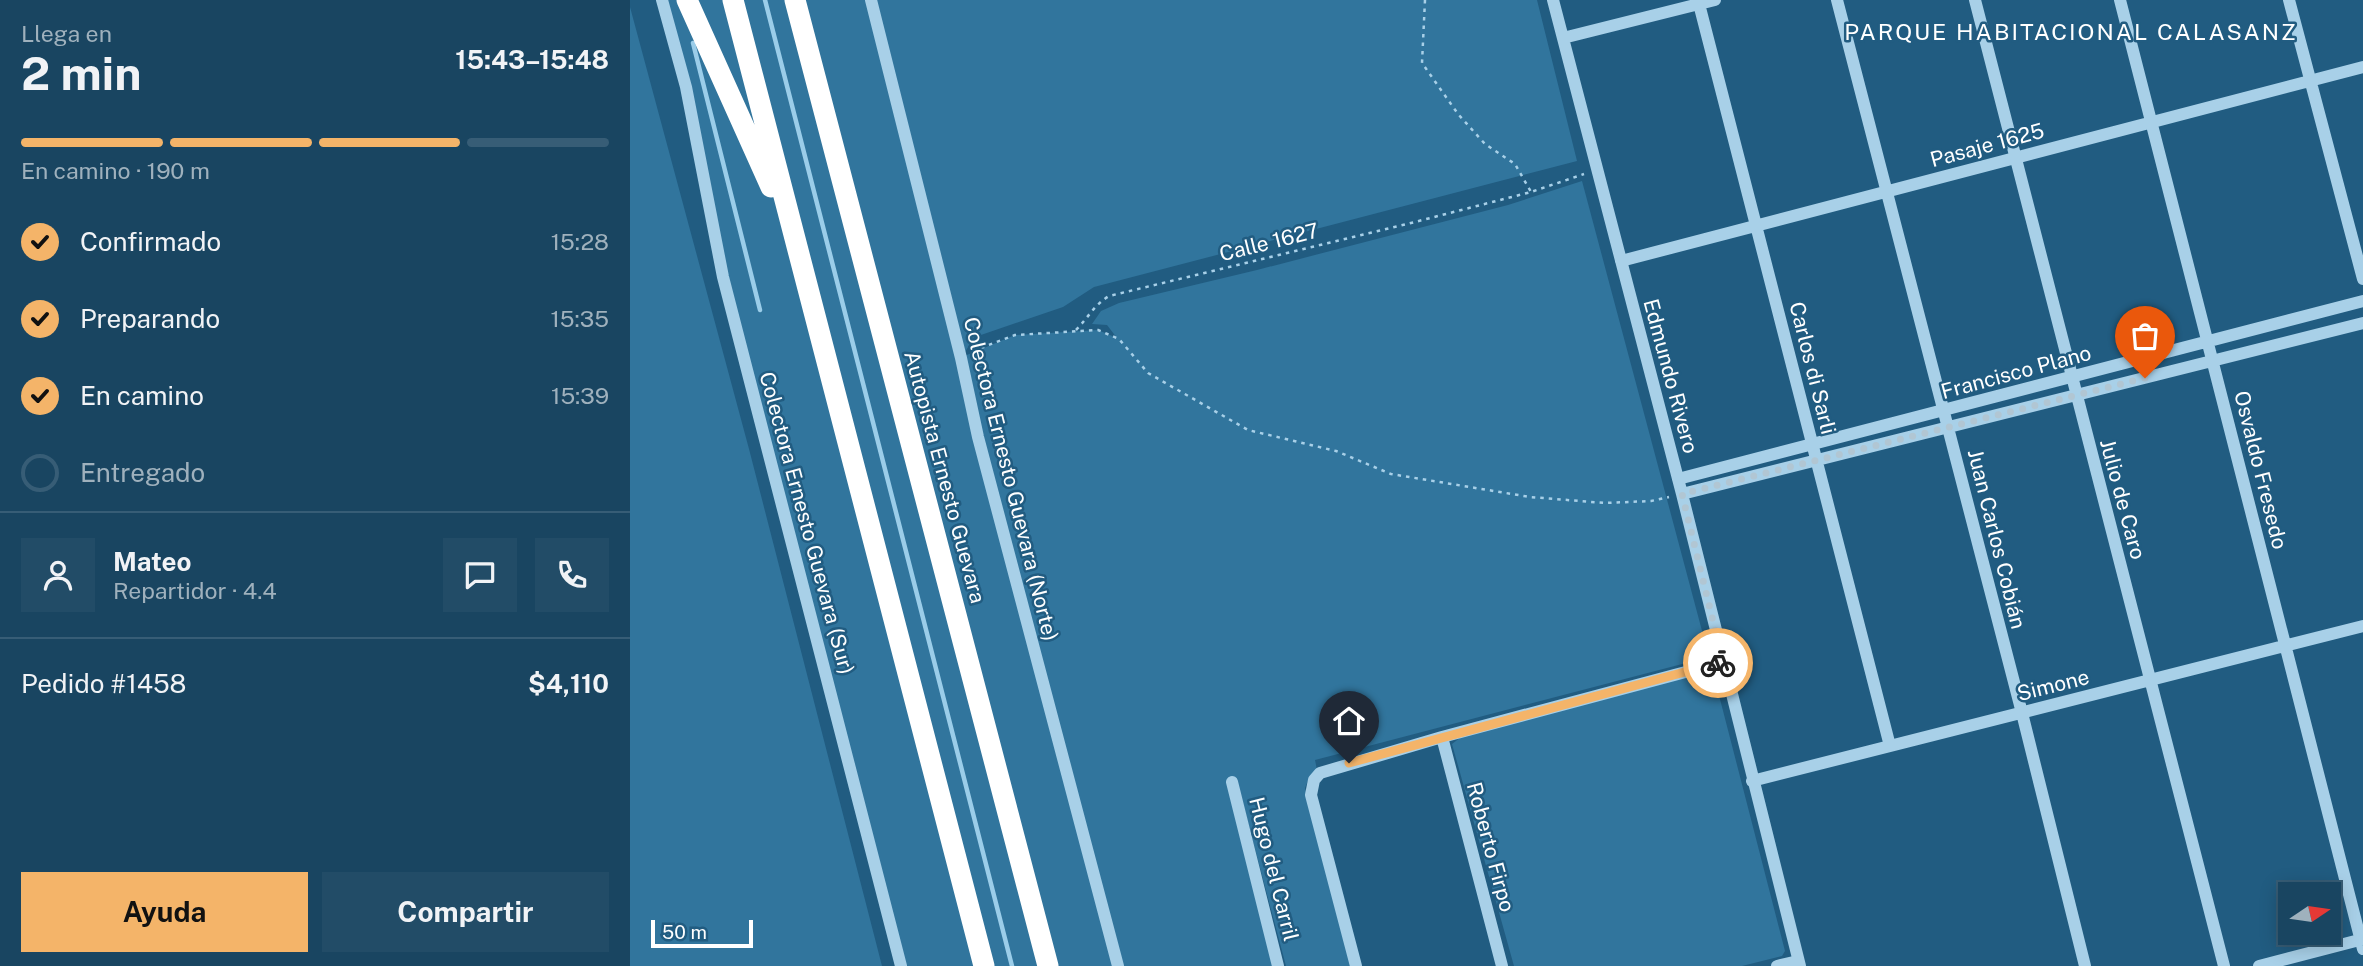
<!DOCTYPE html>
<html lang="es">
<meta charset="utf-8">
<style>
body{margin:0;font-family:"Public Sans",sans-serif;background:#224c67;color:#f1f3f6;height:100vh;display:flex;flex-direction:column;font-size:26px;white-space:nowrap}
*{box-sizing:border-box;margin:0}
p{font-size:23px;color:#9fb1bd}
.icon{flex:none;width:38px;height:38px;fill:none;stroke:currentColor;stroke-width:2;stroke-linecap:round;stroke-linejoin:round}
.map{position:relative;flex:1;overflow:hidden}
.panel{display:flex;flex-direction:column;background:#194561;width:630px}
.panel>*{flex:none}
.needle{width:46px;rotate:77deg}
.buttons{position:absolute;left:1648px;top:882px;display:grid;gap:14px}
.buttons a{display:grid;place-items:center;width:63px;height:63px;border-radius:0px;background:#194561;box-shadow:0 4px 18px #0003,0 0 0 2px #375d76;font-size:35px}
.scale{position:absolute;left:21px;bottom:18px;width:102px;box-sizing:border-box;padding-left:7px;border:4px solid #fff;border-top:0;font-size:19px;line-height:24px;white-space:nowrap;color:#fff;-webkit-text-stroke:5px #215c81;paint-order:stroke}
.pin{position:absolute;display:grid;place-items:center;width:60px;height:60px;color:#fff;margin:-72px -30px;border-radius:50% 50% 50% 0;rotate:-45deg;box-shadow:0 0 7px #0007}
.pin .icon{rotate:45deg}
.courier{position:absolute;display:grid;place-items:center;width:70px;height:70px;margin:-35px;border:5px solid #f4b469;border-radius:50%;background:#fff;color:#222;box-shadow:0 2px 9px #0007}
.overview em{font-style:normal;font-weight:700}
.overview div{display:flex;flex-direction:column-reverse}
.overview{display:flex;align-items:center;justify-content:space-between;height:119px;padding:0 21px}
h1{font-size:46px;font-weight:700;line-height:52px}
.bar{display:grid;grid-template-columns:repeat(4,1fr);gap:10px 7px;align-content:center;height:84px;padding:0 21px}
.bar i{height:9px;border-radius:5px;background:#375d76}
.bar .active{background:#f4b469}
.bar p{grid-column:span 4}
.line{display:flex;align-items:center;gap:18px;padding:0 21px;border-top:2px solid #375d76}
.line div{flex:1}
.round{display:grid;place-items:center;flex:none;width:74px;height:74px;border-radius:0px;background:#224c67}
ol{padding:0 21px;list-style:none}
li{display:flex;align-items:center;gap:21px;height:77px}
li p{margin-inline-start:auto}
li .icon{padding:7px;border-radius:50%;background:#f4b469;color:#111;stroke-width:4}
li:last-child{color:#9fb1bd}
li i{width:38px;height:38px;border:4px solid #375d76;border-radius:50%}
.action{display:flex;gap:14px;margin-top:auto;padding:14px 21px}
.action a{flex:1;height:80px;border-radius:0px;background:#f4b469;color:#111;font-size:28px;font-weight:700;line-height:80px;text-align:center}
.action a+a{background:#224c67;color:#f1f3f6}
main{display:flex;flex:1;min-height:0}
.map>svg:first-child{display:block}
.green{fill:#31759d}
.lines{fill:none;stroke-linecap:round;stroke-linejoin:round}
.stream{stroke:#9bcde9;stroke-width:4.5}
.path{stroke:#a8d0e8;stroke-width:2.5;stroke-dasharray:3.5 5;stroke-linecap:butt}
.minor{stroke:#a8d0e8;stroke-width:12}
.highway{stroke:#fff;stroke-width:21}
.done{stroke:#b1c6d3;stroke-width:7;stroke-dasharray:0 12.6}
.route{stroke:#f4b469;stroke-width:9}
.labels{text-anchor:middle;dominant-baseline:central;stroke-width:5;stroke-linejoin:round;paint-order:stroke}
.street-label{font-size:21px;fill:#fff;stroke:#215c81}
.neighbourhood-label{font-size:23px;letter-spacing:2px;fill:#fff;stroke:#215c81}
</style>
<main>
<section class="panel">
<div class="overview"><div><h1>2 min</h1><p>Llega en</p></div><em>15:43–15:48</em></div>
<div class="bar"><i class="active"></i><i class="active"></i><i class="active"></i><i></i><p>En camino · 190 m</p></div>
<ol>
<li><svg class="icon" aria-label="check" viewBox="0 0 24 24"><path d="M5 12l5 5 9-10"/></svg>Confirmado<p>15:28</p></li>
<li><svg class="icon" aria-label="check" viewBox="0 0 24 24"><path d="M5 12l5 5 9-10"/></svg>Preparando<p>15:35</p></li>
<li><svg class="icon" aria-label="check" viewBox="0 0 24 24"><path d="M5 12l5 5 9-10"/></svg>En camino<p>15:39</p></li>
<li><i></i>Entregado</li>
</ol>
<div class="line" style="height:126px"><a class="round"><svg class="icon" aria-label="person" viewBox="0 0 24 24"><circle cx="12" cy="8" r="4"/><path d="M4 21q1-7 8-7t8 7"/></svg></a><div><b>Mateo</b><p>Repartidor · 4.4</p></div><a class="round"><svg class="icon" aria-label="chat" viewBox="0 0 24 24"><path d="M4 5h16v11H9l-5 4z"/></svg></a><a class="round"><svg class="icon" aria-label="phone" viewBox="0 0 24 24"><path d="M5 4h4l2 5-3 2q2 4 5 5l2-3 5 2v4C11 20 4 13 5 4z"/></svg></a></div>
<div class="line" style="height:91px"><div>Pedido #1458</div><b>$4,110</b></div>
<div class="action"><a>Ayuda</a><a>Compartir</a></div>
</section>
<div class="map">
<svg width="1733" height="966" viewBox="0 0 1733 966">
<rect width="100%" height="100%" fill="#215c81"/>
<path class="green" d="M32,0h875l40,161 -483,126 -31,20 -85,29 -2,-2 -14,23 53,-22 83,-5 19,8 -10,-13 -15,-1 9,-13 18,-8 138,-33 251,-65 74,-24 127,476 -394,103 2,10 -8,8 -4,10 46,178h-65l-49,-185 41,185h-377l-127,-495z
M0,7l119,442 133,517h-252z
M1071,672h12l72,279 -3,5 -40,10h-228l-62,-222 9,-7z"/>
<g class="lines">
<path class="stream" d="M135,0l247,966
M63,43l67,267"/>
<path class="path" d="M795,0l-3,63 36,51 27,30 30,20 16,28
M446,330c12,-12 18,-25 33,-34l298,-72 124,-32 53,-18
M343,351l42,-16 83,-5 21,9 29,34 100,57 88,21 55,23 139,23 75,6 46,-2 18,-4"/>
<path class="minor" d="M32,0l24,87 37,190 178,689
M241,0l90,358 17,79 140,529
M923,0l129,494 118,472
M1068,0l192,746
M1207,0l185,713 63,253
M1345,0l249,966
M1490,0l243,949
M1659,0l74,279
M933,38l152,-38
M991,261l742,-194
M1048,479l685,-178
M1052,494l681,-171
M812,737l60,229
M1122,781l611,-155
M602,782l46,184
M726,966l-45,-171 3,-15 6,-7 122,-36 281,-75
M1147,966l21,-5
M1629,966l104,-27"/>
<path class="highway" d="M57,0l84,187
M103,0l251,966
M165,0l253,966"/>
</g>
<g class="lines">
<path class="done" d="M1088,663l5,-1 -41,-168 463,-116"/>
<path class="route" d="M719,763l369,-100"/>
</g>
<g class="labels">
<g class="street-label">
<text transform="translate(1357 145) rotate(-15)">Pasaje 1625</text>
<text transform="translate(639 242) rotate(-14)">Calle 1627</text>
<text transform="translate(1183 368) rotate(76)">Carlos di Sarli</text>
<text transform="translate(1386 372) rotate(-15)">Francisco Plano</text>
<text transform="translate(1041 376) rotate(75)">Edmundo Rivero</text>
<text transform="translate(1631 470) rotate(76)">Osvaldo Fresedo</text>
<text transform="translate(315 477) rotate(75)">Autopista Ernesto Guevara</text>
<text transform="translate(381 479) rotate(76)">Colectora Ernesto Guevara (Norte)</text>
<text transform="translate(1493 499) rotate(75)">Julio de Caro</text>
<text transform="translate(177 523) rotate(75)">Colectora Ernesto Guevara (Sur)</text>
<text transform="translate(1367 539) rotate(76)">Juan Carlos Cobián</text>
<text transform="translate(1423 685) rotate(-14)">Simone</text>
<text transform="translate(861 847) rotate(75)">Roberto Firpo</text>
<text transform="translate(644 869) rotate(76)">Hugo del Carril</text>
</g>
<g class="neighbourhood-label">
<text x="1441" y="31">PARQUE HABITACIONAL CALASANZ</text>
</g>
</g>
</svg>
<div class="buttons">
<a><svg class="needle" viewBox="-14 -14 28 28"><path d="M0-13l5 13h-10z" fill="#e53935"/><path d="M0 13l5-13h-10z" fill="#9fb1bd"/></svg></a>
</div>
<div class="scale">50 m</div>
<div class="pin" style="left:1515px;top:378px;background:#ea580c"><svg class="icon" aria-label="bag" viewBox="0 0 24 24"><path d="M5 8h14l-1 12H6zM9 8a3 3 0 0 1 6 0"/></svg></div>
<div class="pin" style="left:719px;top:763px;background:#1f2937"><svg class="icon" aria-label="home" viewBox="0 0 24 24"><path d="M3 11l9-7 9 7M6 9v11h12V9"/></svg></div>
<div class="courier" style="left:1088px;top:663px"><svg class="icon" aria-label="bike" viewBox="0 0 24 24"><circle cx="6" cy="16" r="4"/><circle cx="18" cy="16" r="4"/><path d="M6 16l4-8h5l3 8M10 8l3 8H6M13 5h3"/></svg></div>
</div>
</main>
